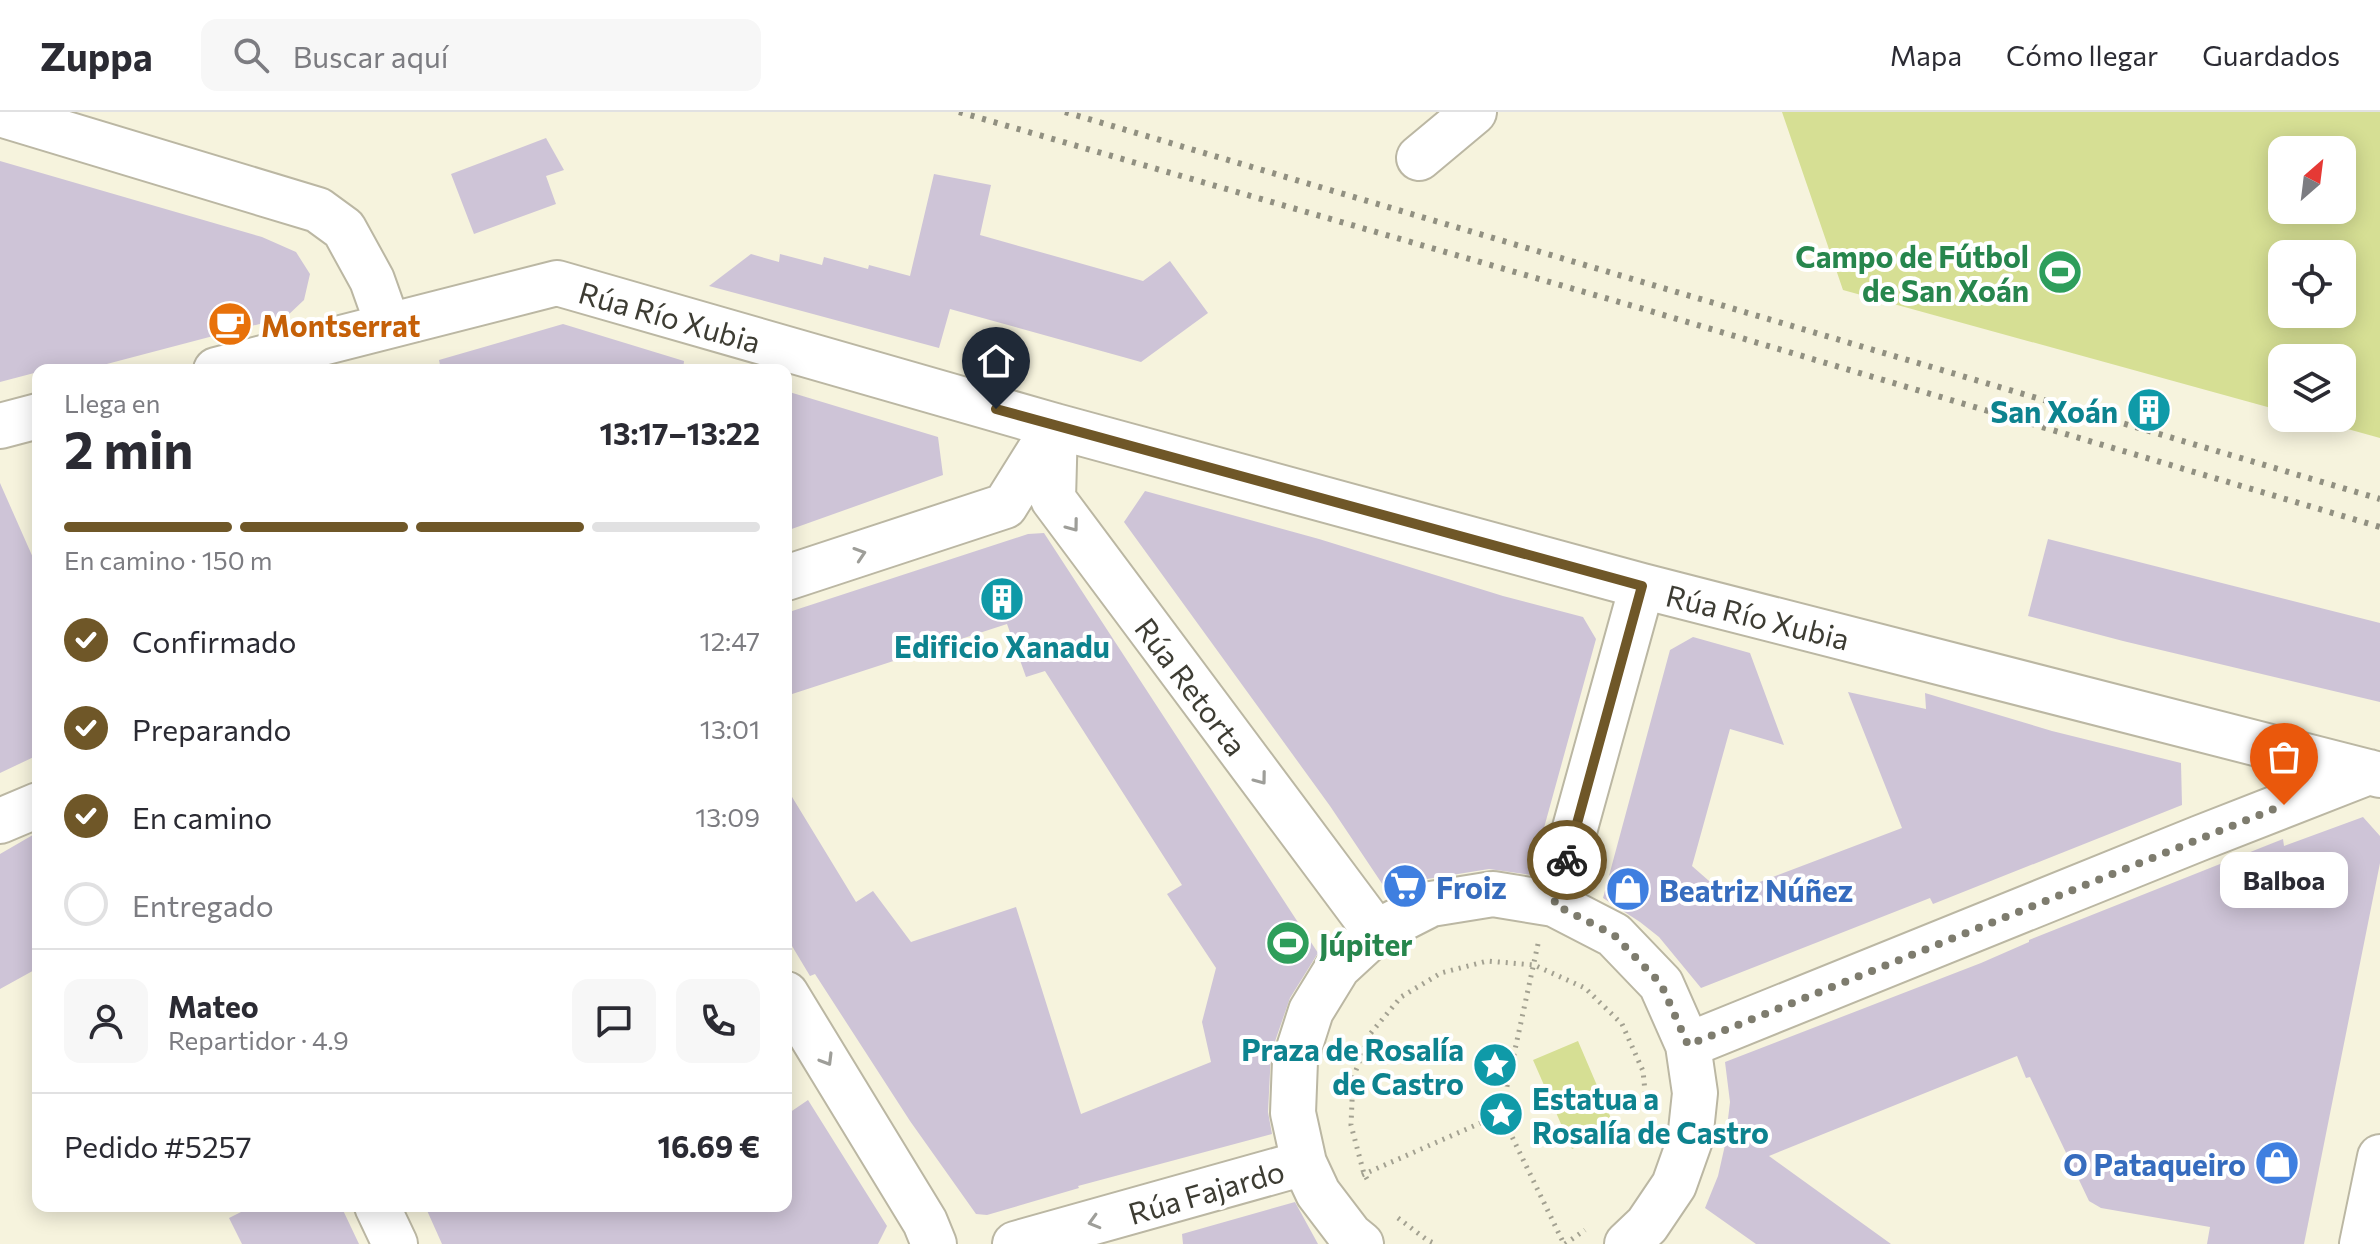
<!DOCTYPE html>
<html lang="es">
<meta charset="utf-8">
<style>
body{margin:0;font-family:Commissioner,sans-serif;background:#f7f7f7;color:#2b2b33;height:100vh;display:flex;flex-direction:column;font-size:30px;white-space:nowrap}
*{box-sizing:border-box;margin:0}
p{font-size:26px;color:#7c7c81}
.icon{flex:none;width:44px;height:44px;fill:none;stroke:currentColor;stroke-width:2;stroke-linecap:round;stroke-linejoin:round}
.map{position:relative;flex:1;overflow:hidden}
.panel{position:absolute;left:32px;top:252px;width:760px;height:848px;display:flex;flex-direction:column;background:#fff;border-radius:16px;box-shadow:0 4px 20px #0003}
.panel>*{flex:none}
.needle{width:52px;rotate:28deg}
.fabs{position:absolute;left:2268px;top:24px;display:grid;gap:16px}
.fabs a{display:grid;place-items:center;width:88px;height:88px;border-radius:16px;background:#fff;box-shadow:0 4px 20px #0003;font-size:40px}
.pin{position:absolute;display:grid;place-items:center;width:68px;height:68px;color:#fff;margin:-82px -34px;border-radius:50% 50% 50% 0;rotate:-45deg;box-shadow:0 0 8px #0007}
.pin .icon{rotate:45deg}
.courier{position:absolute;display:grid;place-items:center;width:80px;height:80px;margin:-40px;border:6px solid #6f5728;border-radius:50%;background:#fff;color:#222;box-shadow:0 2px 10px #0007}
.bubble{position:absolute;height:56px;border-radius:16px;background:#fff;box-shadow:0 4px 20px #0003;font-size:26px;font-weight:700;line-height:56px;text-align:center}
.summary em{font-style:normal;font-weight:700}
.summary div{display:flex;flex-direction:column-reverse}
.summary{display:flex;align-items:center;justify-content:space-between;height:136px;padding:0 32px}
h1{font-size:52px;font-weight:700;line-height:60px}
.bar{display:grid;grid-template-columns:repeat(4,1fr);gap:12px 8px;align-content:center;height:96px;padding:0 32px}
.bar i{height:10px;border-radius:6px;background:#e1e1e2}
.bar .current{background:#6f5728}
.bar p{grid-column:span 4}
.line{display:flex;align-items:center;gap:20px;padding:0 32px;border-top:2px solid #e1e1e2}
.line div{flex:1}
.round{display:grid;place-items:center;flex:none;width:84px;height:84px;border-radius:16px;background:#f7f7f7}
ol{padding:0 32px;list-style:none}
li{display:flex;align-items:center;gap:24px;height:88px}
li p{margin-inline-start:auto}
li .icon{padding:8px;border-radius:50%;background:#6f5728;color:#fff;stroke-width:4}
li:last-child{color:#7c7c81}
li i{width:44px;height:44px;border:4px solid #e1e1e2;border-radius:50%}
header{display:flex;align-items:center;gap:48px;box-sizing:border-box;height:112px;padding:0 40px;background:#fff;border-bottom:2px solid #e1e1e2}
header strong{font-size:38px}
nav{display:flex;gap:44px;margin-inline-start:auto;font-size:28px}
.search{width:560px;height:72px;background:#f7f7f7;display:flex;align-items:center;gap:20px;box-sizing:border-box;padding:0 28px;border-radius:16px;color:#7c7c81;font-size:30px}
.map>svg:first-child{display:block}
.green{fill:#d6df94;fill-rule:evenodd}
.building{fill:#cec4d7}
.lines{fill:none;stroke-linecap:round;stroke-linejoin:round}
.street-casing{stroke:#bbb7a3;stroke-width:48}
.secondary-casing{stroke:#bbb7a3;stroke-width:48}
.path{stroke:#a3a191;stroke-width:5;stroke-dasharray:2 6;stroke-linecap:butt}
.street{stroke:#fff;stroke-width:44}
.secondary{stroke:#fff;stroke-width:44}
.rail{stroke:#919081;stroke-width:6;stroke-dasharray:4 8;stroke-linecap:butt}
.oneway{stroke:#9e9e99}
.done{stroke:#7e7c6e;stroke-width:8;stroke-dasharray:0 14.4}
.route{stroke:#6f5728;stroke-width:10}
.labels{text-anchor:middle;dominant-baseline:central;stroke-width:8;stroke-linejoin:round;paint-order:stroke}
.leisure-label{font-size:30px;font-weight:bold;fill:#27864d;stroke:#fff;text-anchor:end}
.street-label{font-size:30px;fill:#3d3c33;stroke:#fff}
.food-label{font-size:30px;font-weight:bold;fill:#c56008;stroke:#fff;text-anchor:start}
.culture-label{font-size:30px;font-weight:bold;fill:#0d838f;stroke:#fff;text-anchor:end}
.shop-label{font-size:30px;font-weight:bold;fill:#366cbe;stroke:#fff;text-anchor:start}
</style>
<header>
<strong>Zuppa</strong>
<div class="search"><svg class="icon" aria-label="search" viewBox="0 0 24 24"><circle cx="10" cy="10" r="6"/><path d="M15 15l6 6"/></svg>Buscar aquí</div>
<nav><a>Mapa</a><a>Cómo llegar</a><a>Guardados</a></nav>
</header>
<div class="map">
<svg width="2380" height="1132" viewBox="0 0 2380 1132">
<rect width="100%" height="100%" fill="#f6f3dd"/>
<path class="green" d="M1782,0h598v326l-72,-20h34v-60h-60v53l-439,-121zM2282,38h60v60h-60zM2282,142h60v60h-60z
M1578,929l38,89 -44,19 -39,-89z"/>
<path class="building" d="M546,26l18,32 -18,6 10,28 -82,30 -23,-60z
M0,49l262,76 34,15 14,22 -6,26 -18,17 -202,53h-46v2l-38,10z
M934,62l57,11 -11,50 163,46 27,-20 38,52 -67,49 -191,-53 -11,39 -230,-62 42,-32 28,8 1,-8 42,11 2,-8 44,12 1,-4 41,11z
M563,212l121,37 -1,9h-242l-2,-10z
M786,279l152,46 5,38 -157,56z
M0,371l38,86v186l-38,18z
M1145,379l174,48 184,57 80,21 13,22 -65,236 -42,-6 -62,10 -36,18 -61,-91 -206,-284z
M1044,421l274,420 -28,45 -19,55 -3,59 4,22 -194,52 1,2 -92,27 -11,-1 -66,-93 -95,-147 -5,2 -24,-40v-149l70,115 17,-11 38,51 105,-35 65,207 130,-52 -9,-40 14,-54 -49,-74 15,-9 -137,-214 -19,6 -19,-53 -221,72v-83l242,-79z
M2048,427l332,84v79l-257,-61 -95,-25z
M1693,525l57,16 34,92 -54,-16 -38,137 33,29 177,-67 -54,-136 78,17 -1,-16 127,38 129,32 1,42 -249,99 -3,-6 -229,90 -42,-51 -19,-15 -37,-24 67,-248z
M2363,705l17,19v27l-76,381h-97l3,-17 -109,-19 -12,-7 -59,-124 -4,1 -9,-22 -248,100 122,88h-135l-51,-36 13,-32 7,-31 5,-43 -5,-40 256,-99 48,-21v-2l254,-101 1,7z
M38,720v136l-38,21v-135z
M808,988l79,126 -9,18h-436l-17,-38h361v-91z
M1295,1090l23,42h-135l-1,-10z
M253,1094h88l18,38h-117l-13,-26z"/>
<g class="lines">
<g class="street-casing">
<path id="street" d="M0,2l318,96 26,19 28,51 16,45
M1419,46l55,-46
M216,258l341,-87 498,143 587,160 738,189
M0,314l38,-10
M1055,314l-2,73 323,433
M786,466l219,-72 48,-77
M0,709l38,-16
M1554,792l88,-318
M786,882l139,228 9,22
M1688,933l512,-207 169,-66
M377,1094l18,38
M1015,1132l289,-81
M1361,1132l-11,-9 -32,-42 -14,-30 -11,-50 2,-52 16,-50 27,-44 38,-35 55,-28 62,-10 61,10 60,31 47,49 27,61 7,48 -5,47 -16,45 -27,40 -20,19"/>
</g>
<g class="secondary-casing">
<path id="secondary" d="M2362,1132l18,-87"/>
</g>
<path class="path" d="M1538,832l-37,170 63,130
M1362,1063l139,-61
M1367,1067l-3,-5 -13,-49 2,-47 17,-44 31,-37 40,-24 46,-12 47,4 51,23 37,36 21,47 3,30
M1398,1106l29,22 9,4
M1565,1132l20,-14"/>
<use href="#street" class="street"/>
<use href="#secondary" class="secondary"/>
<path class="rail" d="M959,0l681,196 740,219
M1065,0l1315,387"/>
</g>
<defs><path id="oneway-chevron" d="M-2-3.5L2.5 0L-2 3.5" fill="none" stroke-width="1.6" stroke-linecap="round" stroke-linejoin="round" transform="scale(2)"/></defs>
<g class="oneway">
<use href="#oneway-chevron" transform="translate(1073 414) rotate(53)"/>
<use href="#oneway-chevron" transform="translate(860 442) rotate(-18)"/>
<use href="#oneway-chevron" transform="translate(1261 667) rotate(53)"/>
<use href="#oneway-chevron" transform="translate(827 948) rotate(59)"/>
<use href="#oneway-chevron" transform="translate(1094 1110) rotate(164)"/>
</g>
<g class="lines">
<path class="done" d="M1567,748l-13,44 60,31 47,49 27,61 596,-240"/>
<path class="route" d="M996,297l646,177 -75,274"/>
</g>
<defs>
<g id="stadium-disc" transform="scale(2.3)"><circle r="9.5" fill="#2e9e5b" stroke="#fff"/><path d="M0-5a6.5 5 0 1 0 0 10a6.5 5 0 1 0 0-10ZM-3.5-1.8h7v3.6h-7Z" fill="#fff"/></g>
<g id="cafe-disc" transform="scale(2.3)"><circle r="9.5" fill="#e8710a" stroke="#fff"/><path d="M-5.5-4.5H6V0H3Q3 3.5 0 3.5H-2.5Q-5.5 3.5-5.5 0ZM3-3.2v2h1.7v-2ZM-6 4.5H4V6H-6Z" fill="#fff"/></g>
<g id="building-disc" transform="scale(2.3)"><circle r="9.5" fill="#0f9aa8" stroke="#fff"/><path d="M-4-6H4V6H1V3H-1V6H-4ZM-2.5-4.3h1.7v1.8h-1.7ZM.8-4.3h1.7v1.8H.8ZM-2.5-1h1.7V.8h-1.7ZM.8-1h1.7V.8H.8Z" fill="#fff"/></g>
<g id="supermarket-disc" transform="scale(2.3)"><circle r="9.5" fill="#3f7fe0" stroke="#fff"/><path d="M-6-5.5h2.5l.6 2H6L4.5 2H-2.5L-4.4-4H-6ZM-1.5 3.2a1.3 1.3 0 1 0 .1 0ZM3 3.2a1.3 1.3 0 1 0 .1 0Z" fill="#fff"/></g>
<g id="shop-disc" transform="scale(2.3)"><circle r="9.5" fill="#3f7fe0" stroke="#fff"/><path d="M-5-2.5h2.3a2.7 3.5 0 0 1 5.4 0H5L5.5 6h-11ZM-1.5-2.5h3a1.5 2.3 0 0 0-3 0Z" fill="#fff"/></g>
<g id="sight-disc" transform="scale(2.3)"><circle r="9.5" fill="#0f9aa8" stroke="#fff"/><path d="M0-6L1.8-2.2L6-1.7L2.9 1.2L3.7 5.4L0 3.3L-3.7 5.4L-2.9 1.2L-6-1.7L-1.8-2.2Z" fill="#fff"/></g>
</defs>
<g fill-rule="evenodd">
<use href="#stadium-disc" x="2060" y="160"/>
<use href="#cafe-disc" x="230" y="212"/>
<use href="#building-disc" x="2149" y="298"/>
<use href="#building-disc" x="1002" y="487"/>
<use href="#supermarket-disc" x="1405" y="774"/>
<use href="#shop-disc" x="1628" y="777"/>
<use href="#stadium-disc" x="1288" y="831"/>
<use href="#sight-disc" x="1495" y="953"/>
<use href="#sight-disc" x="1501" y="1002"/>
<use href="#shop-disc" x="2277" y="1051"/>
</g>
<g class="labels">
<g class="leisure-label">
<text x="2029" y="143">Campo de Fútbol<tspan x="2029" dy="34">de San Xoán</tspan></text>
<text x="1319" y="831" text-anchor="start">Júpiter</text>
</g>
<g class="street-label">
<text transform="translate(670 204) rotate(16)">Rúa Río Xubia</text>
<text transform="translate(1758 504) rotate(14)">Rúa Río Xubia</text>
<text transform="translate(1192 574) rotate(53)">Rúa Retorta</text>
<text transform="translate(1206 1079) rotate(-16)">Rúa Fajardo</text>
</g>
<g class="food-label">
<text x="261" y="212">Montserrat</text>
</g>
<g class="culture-label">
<text x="2118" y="298">San Xoán</text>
<text x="1002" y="533" text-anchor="middle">Edificio Xanadu</text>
<text x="1464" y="936">Praza de Rosalía<tspan x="1464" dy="34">de Castro</tspan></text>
<text x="1532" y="985" text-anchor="start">Estatua a<tspan x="1532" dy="34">Rosalía de Castro</tspan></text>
</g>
<g class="shop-label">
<text x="1436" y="774">Froiz</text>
<text x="1659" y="777">Beatriz Núñez</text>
<text x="2246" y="1051" text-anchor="end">O Pataqueiro</text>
</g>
</g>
</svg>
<div class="fabs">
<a><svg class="needle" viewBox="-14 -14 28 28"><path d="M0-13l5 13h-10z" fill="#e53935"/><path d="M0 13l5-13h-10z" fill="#7c7c81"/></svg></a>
<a><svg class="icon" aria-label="locate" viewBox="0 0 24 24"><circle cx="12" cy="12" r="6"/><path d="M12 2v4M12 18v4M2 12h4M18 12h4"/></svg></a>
<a><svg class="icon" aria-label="layers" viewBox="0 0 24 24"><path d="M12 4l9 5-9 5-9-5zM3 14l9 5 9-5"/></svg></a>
</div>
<div class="pin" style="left:2284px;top:693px;background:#ea580c"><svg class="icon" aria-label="bag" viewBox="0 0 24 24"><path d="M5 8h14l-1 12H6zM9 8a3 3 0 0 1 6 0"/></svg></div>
<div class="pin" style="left:996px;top:297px;background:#1f2937"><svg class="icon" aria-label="home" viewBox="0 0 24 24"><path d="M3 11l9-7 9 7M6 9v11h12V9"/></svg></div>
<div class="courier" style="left:1567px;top:748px"><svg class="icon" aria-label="bike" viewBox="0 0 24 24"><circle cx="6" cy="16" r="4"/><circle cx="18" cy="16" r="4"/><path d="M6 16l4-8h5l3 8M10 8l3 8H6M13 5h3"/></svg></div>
<div class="bubble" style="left:2220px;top:740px;width:128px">Balboa</div>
<section class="panel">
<div class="summary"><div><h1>2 min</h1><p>Llega en</p></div><em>13:17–13:22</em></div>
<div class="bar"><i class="current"></i><i class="current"></i><i class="current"></i><i></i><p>En camino · 150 m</p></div>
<ol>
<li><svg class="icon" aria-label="check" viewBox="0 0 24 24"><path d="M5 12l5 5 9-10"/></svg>Confirmado<p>12:47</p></li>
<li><svg class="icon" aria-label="check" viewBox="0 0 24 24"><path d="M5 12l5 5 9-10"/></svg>Preparando<p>13:01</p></li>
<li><svg class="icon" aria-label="check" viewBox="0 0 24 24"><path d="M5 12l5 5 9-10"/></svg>En camino<p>13:09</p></li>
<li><i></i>Entregado</li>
</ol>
<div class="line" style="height:144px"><a class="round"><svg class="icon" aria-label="person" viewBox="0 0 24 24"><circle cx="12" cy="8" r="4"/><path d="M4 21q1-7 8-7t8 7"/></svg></a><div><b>Mateo</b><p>Repartidor · 4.9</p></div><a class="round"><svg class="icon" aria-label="chat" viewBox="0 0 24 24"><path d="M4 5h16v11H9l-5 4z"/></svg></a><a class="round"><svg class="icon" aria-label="phone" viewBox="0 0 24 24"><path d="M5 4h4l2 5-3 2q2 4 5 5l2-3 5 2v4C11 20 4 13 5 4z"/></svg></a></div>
<div class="line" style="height:104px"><div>Pedido #5257</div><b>16.69 €</b></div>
</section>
</div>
